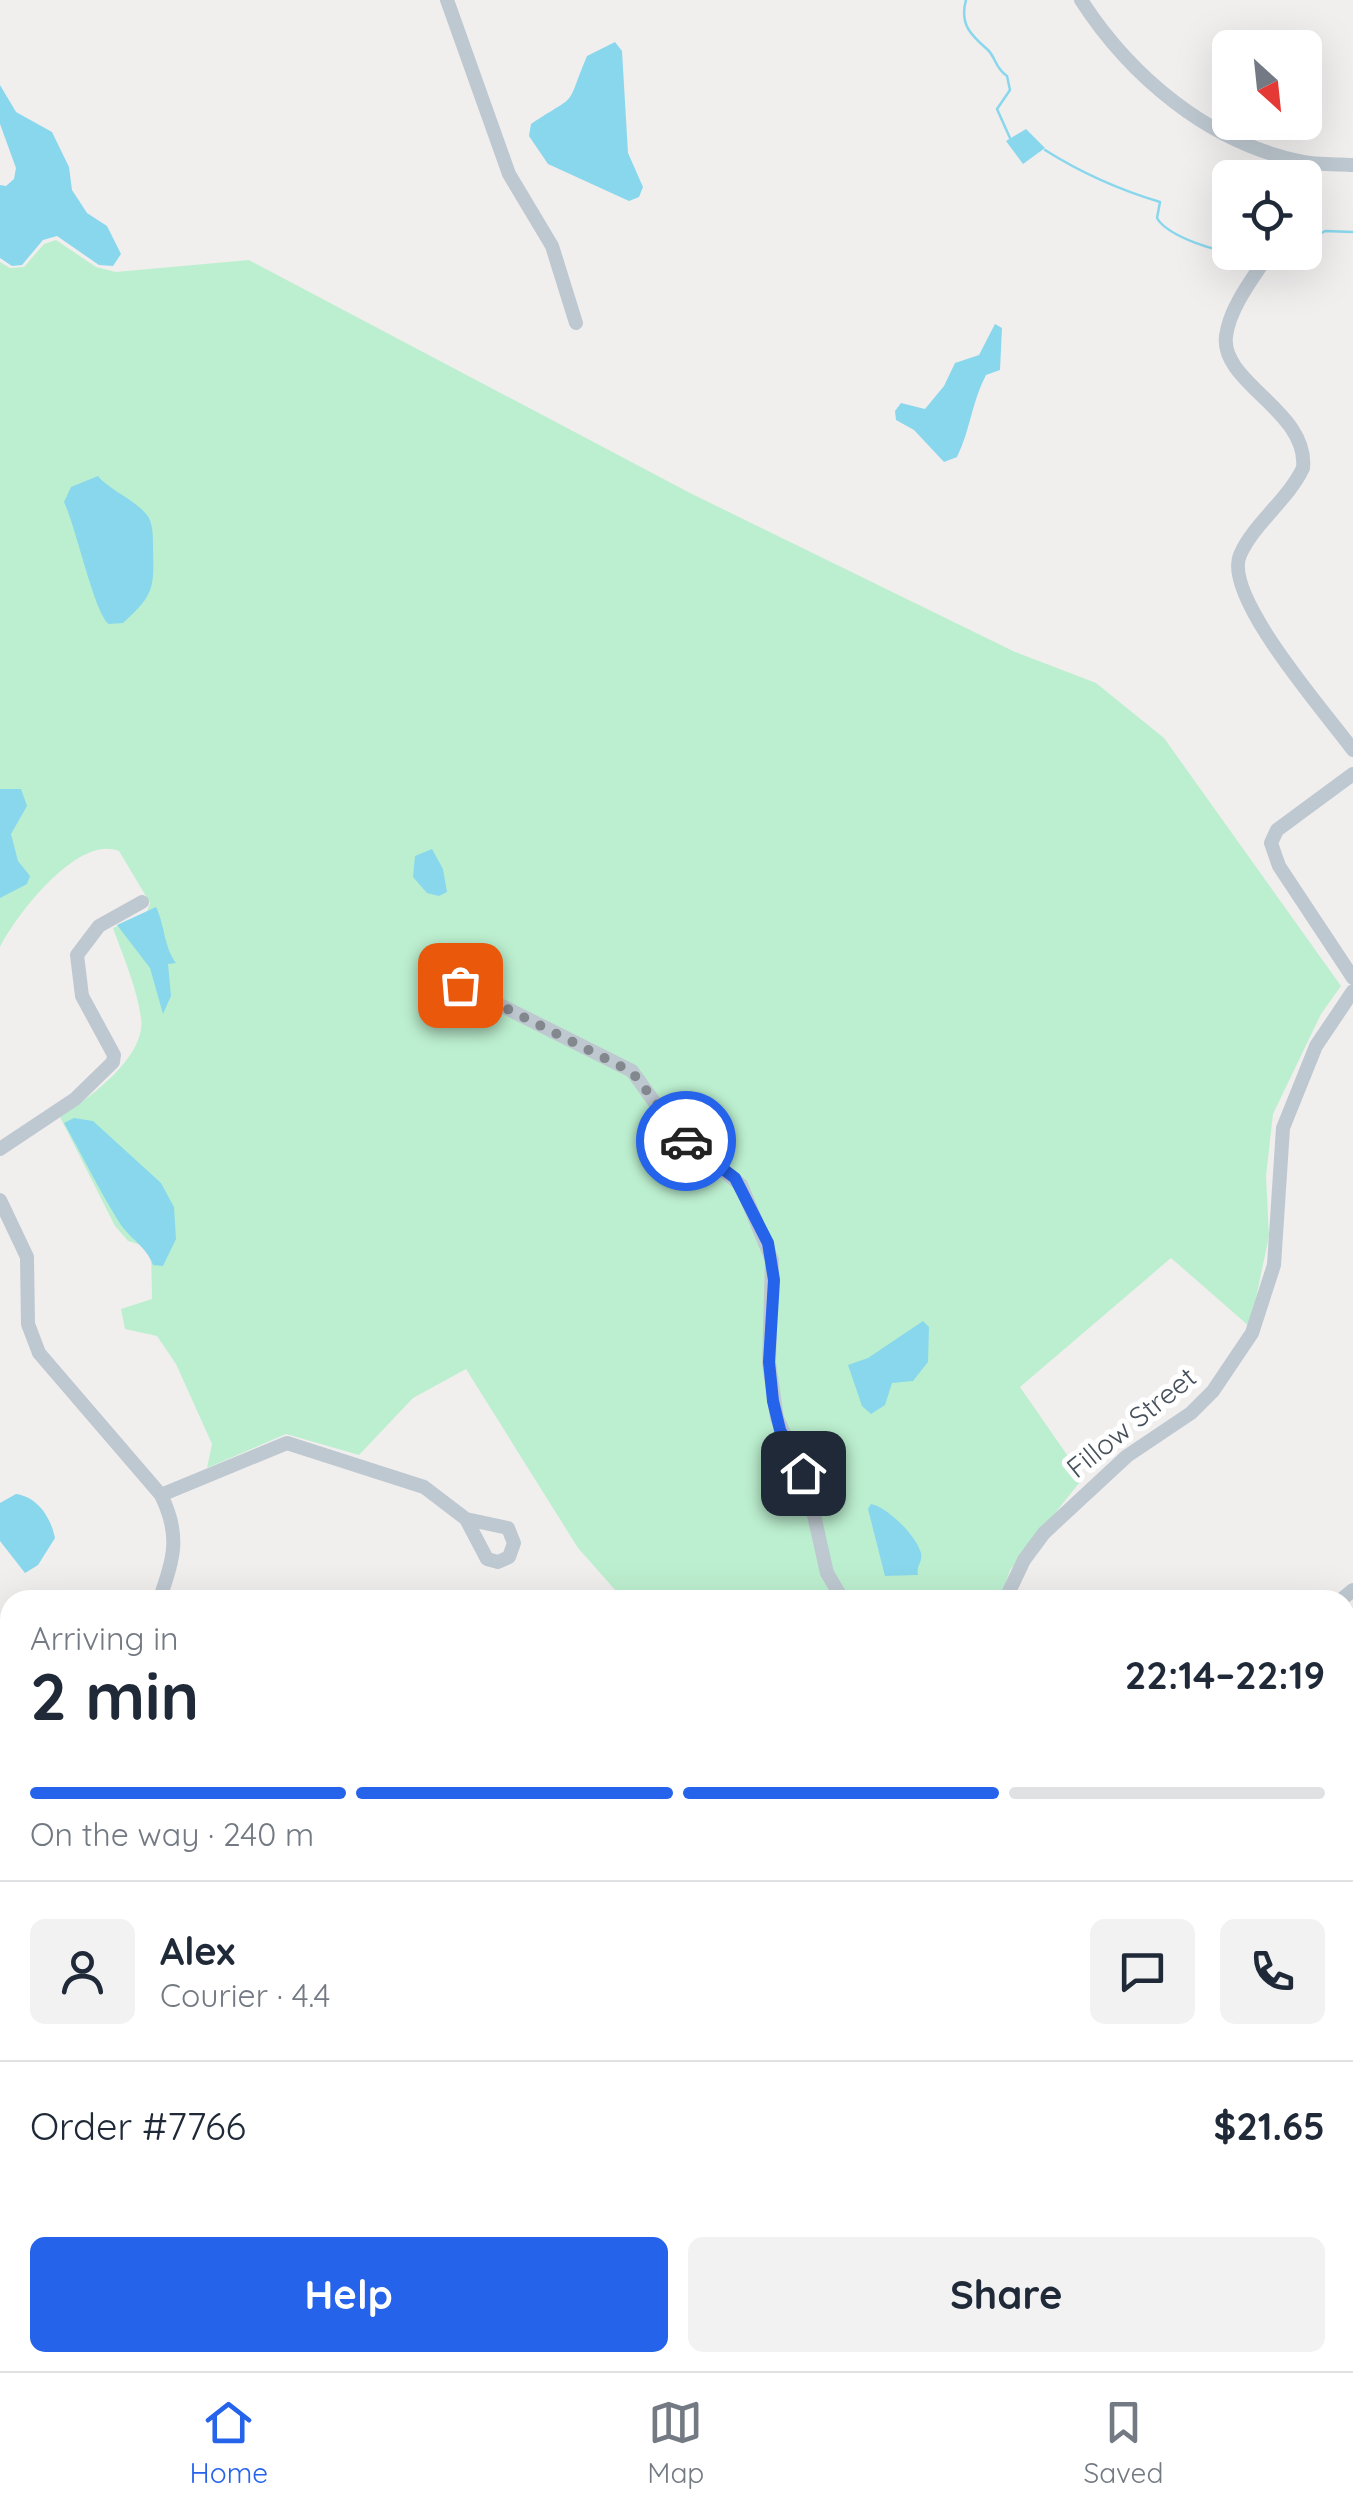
<!DOCTYPE html>
<meta charset="utf-8">
<style>
body{margin:0;font-family:Quicksand,sans-serif;background:#f2f2f3;color:#1f2937;height:100vh;display:flex;flex-direction:column;font-size:38px;white-space:nowrap}
*{box-sizing:border-box;margin:0}
p{font-size:32px;color:#747a83}
.icon{flex:none;width:55px;height:55px;fill:none;stroke:currentColor;stroke-width:2;stroke-linecap:round;stroke-linejoin:round}
.map{position:relative;flex:1;overflow:hidden}
.drawer{position:absolute;left:0px;top:1590px;width:1355px;height:782px;display:flex;flex-direction:column;background:#fff;border-radius:30px 30px 0 0;box-shadow:0 10px 40px #0002}
.drawer>*{flex:none}
.needle{width:65px;rotate:153deg}
.fabs{position:absolute;left:1212px;top:30px;display:grid;gap:20px}
.fabs a{display:grid;place-items:center;width:110px;height:110px;border-radius:15px;background:#fff;box-shadow:0 10px 40px #0002;font-size:50px}
.pin{position:absolute;display:grid;place-items:center;width:85px;height:85px;color:#fff;margin:-42px;border-radius:20px;box-shadow:0 5px 15px #0006}
.courier{position:absolute;display:grid;place-items:center;width:100px;height:100px;margin:-50px;border:8px solid #2563eb;border-radius:50%;background:#fff;color:#222;box-shadow:0 2px 12px #0007}
.summary em{font-style:normal;font-weight:700}
.summary div{display:flex;flex-direction:column-reverse}
.summary{display:flex;align-items:center;justify-content:space-between;height:170px;padding:0 30px}
h1{font-size:65px;font-weight:700;line-height:75px}
.bar{display:grid;grid-template-columns:repeat(4,1fr);gap:15px 10px;align-content:center;height:120px;padding:0 30px}
.bar i{height:12px;border-radius:8px;background:#e0e1e3}
.bar .selected{background:#2563eb}
.bar p{grid-column:span 4}
.line{display:flex;align-items:center;gap:25px;padding:0 30px;border-top:2px solid #e0e1e3}
.line div{flex:1}
.round{display:grid;place-items:center;flex:none;width:105px;height:105px;border-radius:15px;background:#f2f2f3}
.primary-button{display:flex;gap:20px;margin-top:auto;padding:20px 30px}
.primary-button a{flex:1;height:115px;border-radius:15px;background:#2563eb;color:#fff;font-size:40px;font-weight:700;line-height:115px;text-align:center}
.primary-button a+a{background:#f2f2f3;color:#1f2937}
.menu{display:flex;justify-content:space-around;align-items:center;height:140px;border-top:2px solid #e0e1e3;background:#fff;font-size:28px;color:#747a83}
.menu a{display:grid;justify-items:center;gap:5px}
.menu .selected{color:#2563eb}
.map>svg:first-child{display:block}
.education{fill:#e2dfe0}
.green{fill:#bcefcf}
.water{fill:#89d7ec}
.lines{fill:none;stroke-linecap:round;stroke-linejoin:round}
.stream{stroke:#89d7ec;stroke-width:2.5}
.minor{stroke:#bec8d0;stroke-width:14}
.done{stroke:#82888e;stroke-width:10;stroke-dasharray:0 18}
.route{stroke:#2563eb;stroke-width:12}
.labels{text-anchor:middle;dominant-baseline:central;stroke-width:10;stroke-linejoin:round;paint-order:stroke}
.street-label{font-size:28px;fill:#46515b;stroke:#fff}
</style>
<div class="map">
<svg width="1353" height="2371" viewBox="0 0 1353 2371">
<rect width="100%" height="100%" fill="#f1eeee"/>
<path class="education" d="M484,2363h621l-2,8h-617z"/>
<path class="green" d="M56,240l40,27 20,5 133,-12 441,233 323,158 83,32 68,55 177,248 -20,28 -48,100 -7,62 3,60 -19,91 -79,-69 -151,129 63,91 -73,92 -10,30h-376l-46,-52 -112,-179 -53,29 -54,57 -73,-21 -79,34 5,-24 -36,-80 -19,-28 -32,-7 -4,-20 31,-10 -1,-51 -23,-7 -13,-15 -55,-109c28,-18 87,-60 81,-99 -4,-30 -18,-62 -28,-90l33,-13 4,-12 -31,-52c-41,-17 -103,64 -119,96v-685l10,6 14,-1 20,-23z
M939,2363h130l-3,8h-117z"/>
<path class="water" d="M615,42l7,9 6,102 15,34 -4,10 -10,4 -81,-37 -19,-28 2,-12c50,-33 33,-13 56,-68z
M0,85l16,27 36,20 17,35 3,23 15,23 20,13 14,28 -8,12 -14,-1 -42,-29 -14,4 -21,25 -10,1 -12,-8v-73l6,1 8,-7 2,-11 -16,-44z
M1026,129l19,19 -22,16 -17,-23z
M995,324l7,4 -2,42 -14,5c-14,26 -16,56 -29,82l-13,5 -30,-32 -18,-10 -1,-9 6,-8 24,6 19,-23 11,-23 24,-8z
M98,476c10,13 36,23 49,39 6,7 6,22 6,31 1,42 2,48 -30,77l-14,1c-14,-9 -33,-97 -45,-122l7,-15z
M0,789h21l6,17 -16,28 7,27 12,15 -3,8 -27,14z
M432,849l11,20 4,23 -8,4 -12,-3 -14,-16 2,-21z
M156,907c9,19 8,40 20,56l-8,1 3,32 -8,18 -13,-46 -33,-43z
M74,1118l19,3 68,62 13,24 2,32 -13,27 -10,-1c-6,-18 -24,-27 -34,-43 -20,-32 -37,-67 -55,-99z
M923,1321l6,6 -1,35 -15,19 -21,2 -7,22 -14,9 -9,-8 -14,-41 20,-7z
M16,1494c22,3 35,24 39,44l-17,27 -13,8 -25,-32v-38z
M871,1504c16,3 45,31 50,49 2,9 -5,12 -3,22l-33,1 -17,-67z"/>
<g class="lines">
<path class="stream" d="M966,0c-7,25 6,36 22,50 8,8 7,18 19,26l3,14 -13,19 13,29
M1045,150c38,24 75,40 115,52l-3,16c10,18 65,37 83,34
M1305,243l20,-12 28,1"/>
<path class="minor" d="M447,0l62,174 43,72 24,77
M1081,0c49,76 127,142 218,161 17,4 37,3 54,4
M1296,178l3,-17
M1270,252c-16,25 -40,54 -44,84 -6,47 83,75 77,132 -15,32 -49,55 -63,87 -18,41 87,159 113,195
M1353,774l-76,56 -6,13 8,23 74,112
M460,985l172,86 44,61 65,53 31,75 -3,103 8,55 30,66 20,89 16,27
M0,1149l75,-50 38,-37 1,-7 -32,-59 -5,-41 22,-29 43,-24
M0,1200l27,57 1,67 11,29 122,142c20,40 13,65 -2,105
M161,1495l126,-52 137,44 42,32 21,40 11,3 11,-5 5,-14 -6,-15 -42,-9
M1005,1600l19,-40 20,-27 83,-77 64,-43 22,-22 39,-58 22,-68 9,-137 33,-82 37,-55
M1341,1600l12,-10
M0,1897l10,-21
M0,1956l10,11
M1345,1981l8,10
M1336,2362l6,9
M312,2371l1,-9
M1203,2371l5,-9"/>
</g>
<g class="lines">
<path class="done" d="M460,985l172,87 54,69"/>
<path class="route" d="M686,1141l49,37 33,65 6,37 -5,82 4,39 7,29 23,43"/>
</g>
<g class="labels">
<g class="street-label">
<text transform="translate(1131 1422) rotate(-39)">Fillow Street</text>
</g>
</g>
</svg>
<div class="fabs">
<a><svg class="needle" viewBox="-14 -14 28 28"><path d="M0-13l5 13h-10z" fill="#e53935"/><path d="M0 13l5-13h-10z" fill="#747a83"/></svg></a>
<a><svg class="icon" aria-label="locate" viewBox="0 0 24 24"><circle cx="12" cy="12" r="6"/><path d="M12 2v4M12 18v4M2 12h4M18 12h4"/></svg></a>
</div>
<div class="pin" style="left:460px;top:985px;background:#ea580c"><svg class="icon" aria-label="bag" viewBox="0 0 24 24"><path d="M5 8h14l-1 12H6zM9 8a3 3 0 0 1 6 0"/></svg></div>
<div class="pin" style="left:803px;top:1473px;background:#1f2937"><svg class="icon" aria-label="home" viewBox="0 0 24 24"><path d="M3 11l9-7 9 7M6 9v11h12V9"/></svg></div>
<div class="courier" style="left:686px;top:1141px"><svg class="icon" aria-label="car" viewBox="0 0 24 24"><path d="M5 17H2v-5l4-1 3-4h7l3 4 3 1v5h-3M9 17h6M6 11h13"/><circle cx="7" cy="17" r="2"/><circle cx="17" cy="17" r="2"/></svg></div>
<section class="drawer">
<div class="summary"><div><h1>2 min</h1><p>Arriving in</p></div><em>22:14–22:19</em></div>
<div class="bar"><i class="selected"></i><i class="selected"></i><i class="selected"></i><i></i><p>On the way · 240 m</p></div>
<div class="line" style="height:180px"><a class="round"><svg class="icon" aria-label="person" viewBox="0 0 24 24"><circle cx="12" cy="8" r="4"/><path d="M4 21q1-7 8-7t8 7"/></svg></a><div><b>Alex</b><p>Courier · 4.4</p></div><a class="round"><svg class="icon" aria-label="chat" viewBox="0 0 24 24"><path d="M4 5h16v11H9l-5 4z"/></svg></a><a class="round"><svg class="icon" aria-label="phone" viewBox="0 0 24 24"><path d="M5 4h4l2 5-3 2q2 4 5 5l2-3 5 2v4C11 20 4 13 5 4z"/></svg></a></div>
<div class="line" style="height:130px"><div>Order #7766</div><b>$21.65</b></div>
<div class="primary-button"><a>Help</a><a>Share</a></div>
</section>
</div>
<nav class="menu">
<a class="selected"><svg class="icon" aria-label="home" viewBox="0 0 24 24"><path d="M3 11l9-7 9 7M6 9v11h12V9"/></svg>Home</a>
<a><svg class="icon" aria-label="map" viewBox="0 0 24 24"><path d="M3 6l6-2 6 2 6-2v14l-6 2-6-2-6 2zM9 4v14M15 6v14"/></svg>Map</a>
<a><svg class="icon" aria-label="saved" viewBox="0 0 24 24"><path d="M7 4h10v16l-5-4-5 4z"/></svg>Saved</a>
</nav>
